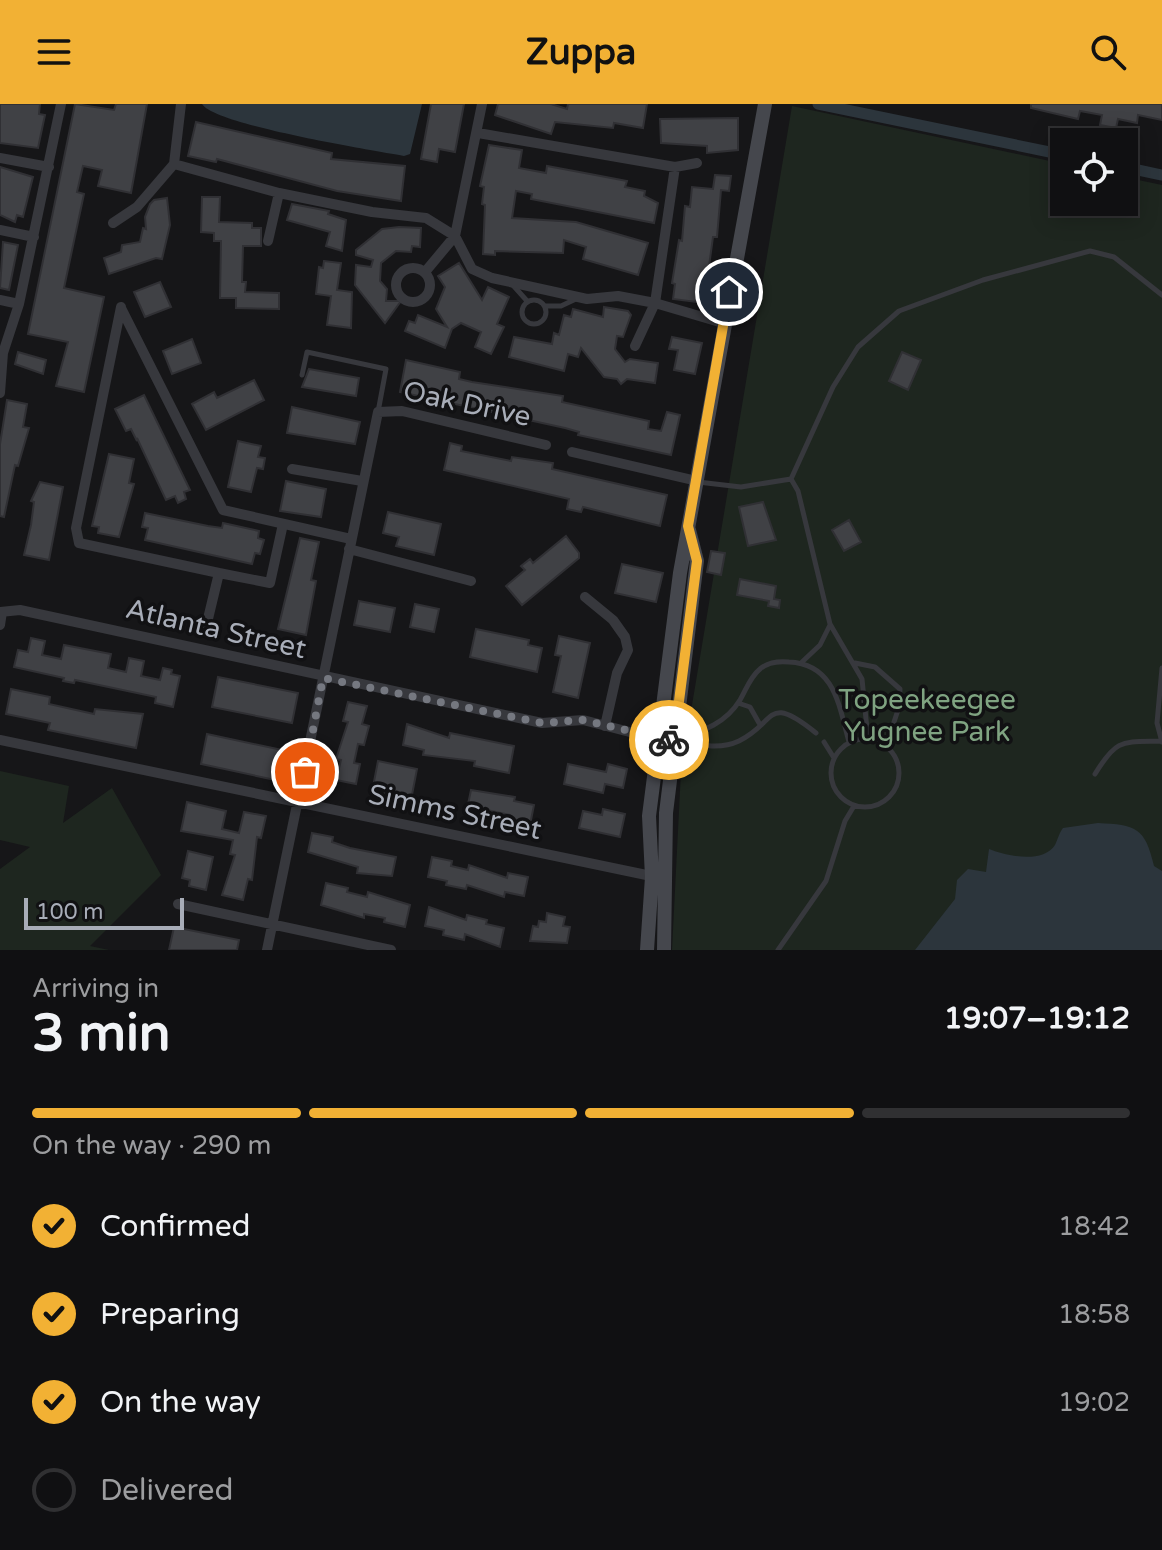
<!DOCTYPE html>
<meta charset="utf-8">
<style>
body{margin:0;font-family:"Varela Round",sans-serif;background:#19191b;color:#f1f3f6;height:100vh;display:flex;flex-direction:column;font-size:30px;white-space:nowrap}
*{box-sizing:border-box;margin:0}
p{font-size:26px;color:#9c9d9f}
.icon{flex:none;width:44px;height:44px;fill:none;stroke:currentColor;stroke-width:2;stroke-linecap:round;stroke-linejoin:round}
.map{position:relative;height:846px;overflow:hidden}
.drawer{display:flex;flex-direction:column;background:#101012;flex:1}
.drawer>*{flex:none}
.buttons{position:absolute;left:1050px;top:24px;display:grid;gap:16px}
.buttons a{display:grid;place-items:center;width:88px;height:88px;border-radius:0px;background:#101012;box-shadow:0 4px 20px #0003,0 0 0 2px #303032;font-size:40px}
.scale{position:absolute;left:24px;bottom:20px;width:160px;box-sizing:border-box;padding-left:8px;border:4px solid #a8adb8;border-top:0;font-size:22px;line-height:28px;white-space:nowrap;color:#a8adb8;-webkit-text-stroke:6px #111113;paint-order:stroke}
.pin{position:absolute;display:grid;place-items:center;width:68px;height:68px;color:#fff;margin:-34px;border:4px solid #fff;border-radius:50%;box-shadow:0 2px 8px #0007}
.courier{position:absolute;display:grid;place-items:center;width:80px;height:80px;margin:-40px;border:6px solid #f2b134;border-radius:50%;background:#fff;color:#222;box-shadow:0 2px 10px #0007}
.summary em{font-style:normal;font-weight:700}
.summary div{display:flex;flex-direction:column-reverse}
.summary{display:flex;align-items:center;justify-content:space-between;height:136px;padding:0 32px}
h1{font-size:52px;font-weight:700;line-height:60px}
.bar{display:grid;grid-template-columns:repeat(4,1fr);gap:12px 8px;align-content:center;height:96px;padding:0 32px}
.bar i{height:10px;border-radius:6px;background:#303032}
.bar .active{background:#f2b134}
.bar p{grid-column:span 4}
ol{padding:0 32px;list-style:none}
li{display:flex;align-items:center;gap:24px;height:88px}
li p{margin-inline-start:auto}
li .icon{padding:8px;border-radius:50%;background:#f2b134;color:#111;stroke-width:4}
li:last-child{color:#9c9d9f}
li i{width:44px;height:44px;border:4px solid #303032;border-radius:50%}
header{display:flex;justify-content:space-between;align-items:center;height:104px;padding:0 32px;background:#f2b134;color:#111;font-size:36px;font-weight:700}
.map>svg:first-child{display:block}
.green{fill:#1e261f}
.water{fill:#2c353c}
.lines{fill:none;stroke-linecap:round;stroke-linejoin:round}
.canal{stroke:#2c353c;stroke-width:11}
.building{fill:#404145;stroke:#303034;stroke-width:2}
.lane{stroke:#37383d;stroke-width:5}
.street{stroke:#37383d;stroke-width:10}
.secondary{stroke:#45474d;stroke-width:14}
.done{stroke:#757880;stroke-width:8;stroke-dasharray:0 14.4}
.route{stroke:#f2b134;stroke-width:10}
.labels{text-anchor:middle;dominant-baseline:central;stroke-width:7;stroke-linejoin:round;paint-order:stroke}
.street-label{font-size:28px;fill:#a8adb8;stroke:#111113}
.park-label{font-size:28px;fill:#7fa381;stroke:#111113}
</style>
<header><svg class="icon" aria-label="menu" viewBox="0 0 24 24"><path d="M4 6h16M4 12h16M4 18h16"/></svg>Zuppa<svg class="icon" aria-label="search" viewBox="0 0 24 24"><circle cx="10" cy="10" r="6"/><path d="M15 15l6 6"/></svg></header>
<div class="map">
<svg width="1162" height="846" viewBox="0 0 1162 846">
<rect width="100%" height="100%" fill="#161618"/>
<path class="green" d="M792,2l272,58v38h60v-25l38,8v765h-490l9,-179z
M0,667l69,15 -6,37 49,-35 49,87 -71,71 19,4h-109v-81l30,-22 -30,-7z"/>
<path class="water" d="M202,0h220l-12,50 -6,2c-33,-6 -189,-31 -202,-52z
M1098,719c38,2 47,4 56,43l8,5v79h-247l40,-51 2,-19 11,-11 18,3 3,-23c17,7 54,15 66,-4 3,-6 4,-12 8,-17z"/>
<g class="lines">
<path class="canal" d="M818,0l246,51
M1124,63l38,8"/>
</g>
<path class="building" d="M0,0h40l-1,10 6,1 -7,33 -38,-5z
M75,0l39,6 2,-6h31l-16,89 -33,-7 4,-16 -19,-4 -6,26 7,2 -20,94 40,9 -20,95 -28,-6 12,-44 -40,-8z
M431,0h33l-9,48 -16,-3 -2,13 -16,-3z
M498,0h53l16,5 1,-5h79l-4,24 -29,-5 -1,5 -58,-6 -4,12 -56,-19z
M1031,0h131v16l-24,-5 -1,8 -19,-4 -2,9 -16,-3 2,-10 -22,-4 -2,8 -47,-11z
M738,14v32l-31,3v-7l-46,-3 -1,-24z
M196,18l136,31 -1,6 74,7 -4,35 -64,-10 -120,-32 -1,3 -28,-6z
M489,41l33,5 -3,18 27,5 1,-7 43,8 37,7 -2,6 20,4 -1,5 14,7 -4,20 -123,-24 1,-5 -16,-3 -4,27 64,4 72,21 -10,32 -55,-16 3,-12 -22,-7 -1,13 -68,-2v4l-12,-1 2,-49 -3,-1 2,-17 -4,-1z
M0,63l33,10 -10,40 -6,-2 -2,7 -15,-7z
M715,71l16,1 -2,15 -8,-1 -4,47h-4l-9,66 -31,-4 2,-15 -3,-1 7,-43 3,1 3,-35 5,1 2,-20 21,2z
M202,93h18l-1,25 33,1v5h9v18h-18l-1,36h4l-1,10 34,1v16l-43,-1v-10h-16l1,-57h-7v-8l-13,-1z
M167,94l3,27 -8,34 -6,-1 -47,16 -5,-16 17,-6 1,-7 18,-3 3,-14 3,1 -1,-12 5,-13 4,-4z
M292,100l37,7 -1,3 18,6 -4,31 -16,-5 4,-14 -43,-12z
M399,123l22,1 -1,19 -8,-1 -1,6 -15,-1 -15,12 -1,18 7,8 -1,12h15l-16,22 -30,-38 1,-20 15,2 2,-7 -17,-5v-5l26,-21z
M3,138l15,3 -9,45 -9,-2z
M324,157l17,2 -4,27 15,2 -1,36 -24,-3 4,-29 -15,-2 3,-27 4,1z
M459,159l23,37 6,-13 21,10 -12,27 7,3 -13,27 -16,-7 6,-15 -20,-9 -9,6 -7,19 -40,-17 4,-10 6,2 3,-8 29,12 -11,-18 9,-22 -7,-11z
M160,178l11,25 -26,10 -11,-25z
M604,203l24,4 3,4 -8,22 -6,-1 -2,13 10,13 5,-3 28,4 -3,20 -28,-4 -6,5 -4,-5 -13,-2 -23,-29 -3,9 -10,-3 -4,17 -55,-14 5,-20 38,7 2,-11 5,2 5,-20 7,2 2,-8 30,8z
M672,233l30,6 -7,31 -21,-4 4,-20 -9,-1z
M192,235l9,24 -29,11 -9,-23z
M18,248l28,8 -3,14 -28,-10z
M902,248l19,8 -13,30 -19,-9z
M406,256l54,12 -1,7 13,3 91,14 -1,6 87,19 -1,8 13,2 6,-19 13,3 -9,40 -93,-20 1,-3 -14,-4 -165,-36z
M309,265l50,9 -3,18 -54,-9z
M254,276l10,20 -58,30 -14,-26 22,-12 3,6z
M144,291l46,95 -6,2 2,7 -8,4 -3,-7 -9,4 -29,-62v3l-6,-12 -5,2 -11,-22z
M7,296l20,4 -4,23 6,1 -11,38 -3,-1 -11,52 -4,-1v-72z
M292,303l68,15 -5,22 -68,-11z
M238,337l23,5 -3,11 7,1 -2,11 -6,-1 -6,24 -23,-5z
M450,339l12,3 -1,5 50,10 1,-4 41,6 -1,6 115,26 -7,31 -77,-19 -2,5 -14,-3 2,-10 -125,-29z
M109,350l25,5 -5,24 5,1 -15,53 -21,-4 1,-6 -7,-1z
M286,377l40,8 -5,28 -41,-6z
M40,378l23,5 -14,73 -25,-5 7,-30 3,-23 -3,-1z
M763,398l13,38 -28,6 -9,-39z
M388,408l53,12 -7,31 -38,-9 3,-9 -16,-4z
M145,409l63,13 14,2 1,-5 36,8 -1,7 6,2 -4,14 -5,-1 -3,11 -107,-24 3,-12 -6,-1z
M849,416l12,22 -17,9 -12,-21z
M566,432l13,17v5l-57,47 -16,-19 19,-16 -4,-4 9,-7 3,4z
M300,434l19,4 -8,38 5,1 -10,54 -28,-6z
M711,447l14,2 -4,22 -14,-3z
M622,460l41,9 -7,29 -41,-9z
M740,475l36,7 -2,13 6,1 -1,8 -11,-2 1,-5 -32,-6z
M359,497l36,7 -5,24 -36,-7z
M415,500l24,5 -5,23 -24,-5z
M476,525l53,11 -1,5 14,3 -5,24 -67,-15z
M559,532l31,7 -12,55 -25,-6 8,-36 -6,-1z
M31,534l14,3 -3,14 19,4 3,-14 47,9 -3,14 18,4 3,-14 15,3 -3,15 19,4 3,-12 9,2 -1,4 9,2 -7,31 -18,-4 1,-6 -81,-17 -1,3 -11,-2 1,-3 -50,-11 4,-17 10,2z
M218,573l80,16 -6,30 -80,-16z
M11,585l39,8 -1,7 45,10 1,-5 48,5 -7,34 -88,-18 2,-7 -44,-9z
M348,598l19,4 -5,18 7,2 -5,19 -6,-1 -4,19 6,1 -4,20 -20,-4 5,-20 -5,-1 12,-37 -5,-1z
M407,620l42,14 1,-5 64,13 -5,27 -35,-7 1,-5 -52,-6 1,-5 -21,-5z
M207,630l80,17 -7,30 -79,-17z
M378,657l39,8 -6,31 -39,-8z
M568,660l38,8 2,-8 19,5 -4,19 -18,-4 -2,9 -39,-9z
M471,686l44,7 -1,4 20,4 -4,20 -21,-5 1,-5 -28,-6 -1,8 -15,-3z
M187,698l39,9 -4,18 17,4 5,-21 22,4 -5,22 -4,-1 -5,43 -4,-1 -5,21 -21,-5 13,-40 -5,-1 3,-14 -52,-9z
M603,705l22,5 -5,23 -41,-9 4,-17 19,4z
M312,729l21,4 -1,5 18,6 46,9 -4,19 -35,-3 1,-6 -50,-15z
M188,747l25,6 -7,33 -17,-4 1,-6 -8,-2z
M432,753l20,4 -1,5 17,4 1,-5 38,13 1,-5 20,4 -4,19 -19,-4 -1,5 -37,-12 -1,4 -20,-4 1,-4 -19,-4z
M326,779l22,5 -1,4 20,5 1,-5 42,13 -5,22 -21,-5 1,-4 -21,-4v4l-43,-13z
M429,803l37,13 1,-5 20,5 -1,4 18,4 -4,19 -35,-13 -1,6 -21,-5 1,-5 -19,-4z
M547,809l18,4 -2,9 7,1 -3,16 -37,-2 3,-15 5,1 1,-6 7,1z
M174,823l65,13 -2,10h-68z"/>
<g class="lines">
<path class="lane" d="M511,179l17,19
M522 208a12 12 0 1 1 24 0a12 12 0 1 1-24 0Z
M545,202h16l17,-8
M302,271l5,-23 79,17 -8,43
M698,378l43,5 50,-8
M802,558l18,-17 10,-20
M855,559l20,4 25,22 -1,18 -13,39
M738,599l12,4 9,16
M679,634c25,-7 47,-15 61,-38 6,-10 10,-23 20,-31 8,-7 19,-8 29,-7 46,2 50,44 60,80
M831 669a34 34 0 1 1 68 0a34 34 0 1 1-68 0Z
M868,635l-6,-60 -32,-55 -32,-133 -7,-12 42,-92 25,-40 41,-36 84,-31 107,-29 24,6 48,38
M678,636c19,5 42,10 61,1 38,-18 26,-49 77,-8
M824,638l10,16
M1162,638l-5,-19 5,-55
M1095,670c22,-36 27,-32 67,-33
M778,846l48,-69 19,-60 9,-15"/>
<path class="street" d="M478,29l197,34 22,-4
M0,54l49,9
M174,60l105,29 93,19 54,6 29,18 17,33 20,9 95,21 31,-3 37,7 68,20
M113,119l24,-16 37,-43 7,-60
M0,126l34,7
M268,137l11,-48
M396 181a17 17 0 1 1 34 0a17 17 0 1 1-34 0Z
M425,168l30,-36 27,-132
M0,196l19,4
M121,203l-45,221 3,15 140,30
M121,204l102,202 128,29
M635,242l20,-43 20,-136
M0,289l3,-40 16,-49 42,-200
M572,348l125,29
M292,365l70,12
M349,445l122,32
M585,493l28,23 12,17 3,13 -11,23 -12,53
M0,508l20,-2 522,113 41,-3 74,19
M0,521l2,-13
M206,523l13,-54 51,10 13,-59
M0,636l656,137
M178,800l213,46
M267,846l111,-538 24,-1 144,34"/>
<path class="secondary" d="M647,846l5,-73 -3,-61 31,-243 85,-469
M664,846l2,-137 31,-252 -8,-31"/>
</g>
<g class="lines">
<path class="done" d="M305,668l18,-94 219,45 41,-3 86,20"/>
<path class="route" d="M669,636h5l23,-179 -9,-35 41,-234"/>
</g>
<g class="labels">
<g class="street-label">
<text transform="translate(467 300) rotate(12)">Oak Drive</text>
<text transform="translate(216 525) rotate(13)">Atlanta Street</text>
<text transform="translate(455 708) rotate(12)">Simms Street</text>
</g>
<g class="park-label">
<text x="927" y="596">Topeekeegee<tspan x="927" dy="32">Yugnee Park</tspan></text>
</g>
</g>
</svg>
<div class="buttons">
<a><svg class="icon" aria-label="locate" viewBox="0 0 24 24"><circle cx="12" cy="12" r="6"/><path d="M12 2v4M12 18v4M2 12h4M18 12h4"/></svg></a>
</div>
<div class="scale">100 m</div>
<div class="pin" style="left:305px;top:668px;background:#ea580c"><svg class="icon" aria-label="bag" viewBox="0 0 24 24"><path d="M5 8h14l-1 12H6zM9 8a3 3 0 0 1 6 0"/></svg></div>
<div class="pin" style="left:729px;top:188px;background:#1f2937"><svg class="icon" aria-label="home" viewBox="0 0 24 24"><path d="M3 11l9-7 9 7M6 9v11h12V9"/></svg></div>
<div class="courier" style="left:669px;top:636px"><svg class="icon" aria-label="bike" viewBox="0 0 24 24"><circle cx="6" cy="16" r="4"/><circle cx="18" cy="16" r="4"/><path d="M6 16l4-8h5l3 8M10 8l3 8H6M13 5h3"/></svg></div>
</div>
<section class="drawer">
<div class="summary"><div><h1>3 min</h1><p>Arriving in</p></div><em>19:07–19:12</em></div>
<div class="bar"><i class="active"></i><i class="active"></i><i class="active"></i><i></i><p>On the way · 290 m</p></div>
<ol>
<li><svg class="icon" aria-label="check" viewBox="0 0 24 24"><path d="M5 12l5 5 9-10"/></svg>Confirmed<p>18:42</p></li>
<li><svg class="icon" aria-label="check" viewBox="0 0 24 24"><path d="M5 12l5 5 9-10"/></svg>Preparing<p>18:58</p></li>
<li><svg class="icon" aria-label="check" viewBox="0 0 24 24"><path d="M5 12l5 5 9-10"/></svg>On the way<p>19:02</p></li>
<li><i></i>Delivered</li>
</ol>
</section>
